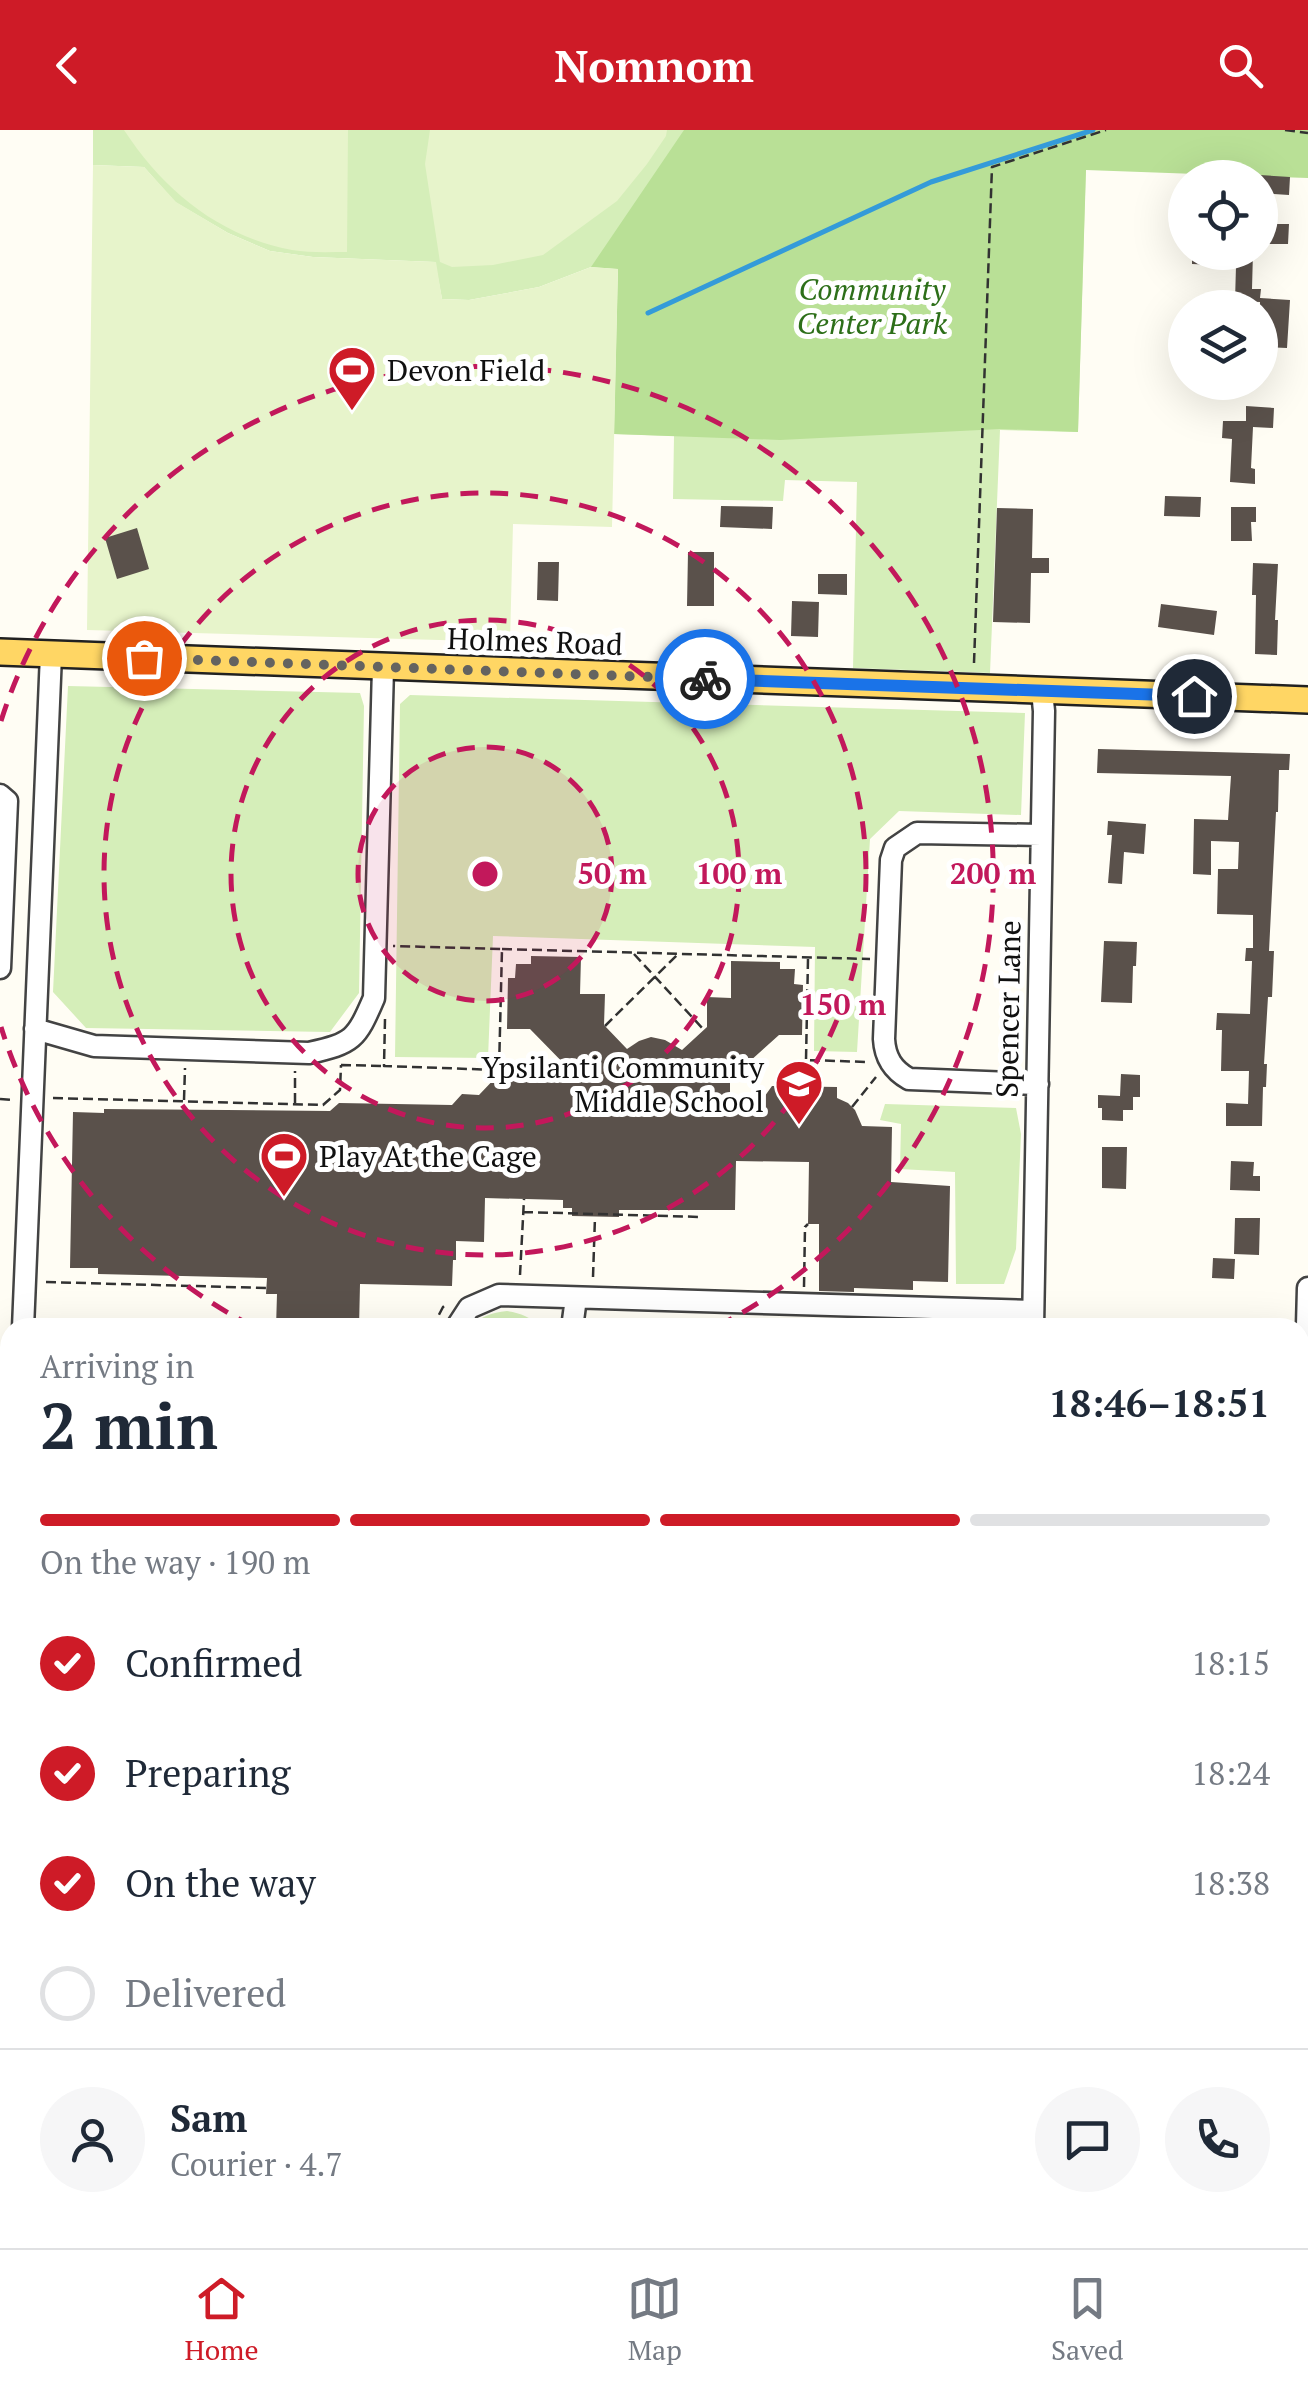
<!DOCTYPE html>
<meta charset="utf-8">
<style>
body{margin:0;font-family:"PT Serif",serif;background:#f6f6f7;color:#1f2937;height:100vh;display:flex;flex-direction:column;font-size:38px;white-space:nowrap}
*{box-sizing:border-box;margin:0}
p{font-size:32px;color:#747a83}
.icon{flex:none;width:55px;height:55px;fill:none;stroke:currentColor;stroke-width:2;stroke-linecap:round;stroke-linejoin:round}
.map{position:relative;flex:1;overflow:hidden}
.sheet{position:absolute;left:0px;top:1188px;width:1310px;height:932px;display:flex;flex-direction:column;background:#fff;border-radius:30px 30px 0 0;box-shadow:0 10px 40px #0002}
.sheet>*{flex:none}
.controls{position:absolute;left:1168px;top:30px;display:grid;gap:20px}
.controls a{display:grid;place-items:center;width:110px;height:110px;border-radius:50%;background:#fff;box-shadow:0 10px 40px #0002;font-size:50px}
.pin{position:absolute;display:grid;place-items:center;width:85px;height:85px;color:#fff;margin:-42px;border:5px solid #fff;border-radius:50%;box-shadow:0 2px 10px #0007}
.courier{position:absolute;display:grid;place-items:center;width:100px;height:100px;margin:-50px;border:8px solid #1a73e8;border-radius:50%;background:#fff;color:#222;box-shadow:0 2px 12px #0007}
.head em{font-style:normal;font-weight:700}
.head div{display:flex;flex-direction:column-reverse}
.head{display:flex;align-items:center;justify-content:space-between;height:170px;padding:0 40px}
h1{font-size:65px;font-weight:700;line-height:75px}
.bar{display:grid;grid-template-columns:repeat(4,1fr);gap:15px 10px;align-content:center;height:120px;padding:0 40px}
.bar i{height:12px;border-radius:8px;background:#e0e1e3}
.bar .on{background:#ce1b27}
.bar p{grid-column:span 4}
.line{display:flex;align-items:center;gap:25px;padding:0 40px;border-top:2px solid #e0e1e3}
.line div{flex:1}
.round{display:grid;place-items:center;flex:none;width:105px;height:105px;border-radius:52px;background:#f6f6f7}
ol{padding:0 40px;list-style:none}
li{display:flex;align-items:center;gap:30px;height:110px}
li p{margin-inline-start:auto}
li .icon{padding:10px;border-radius:50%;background:#ce1b27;color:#fff;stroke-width:4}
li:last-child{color:#747a83}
li i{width:55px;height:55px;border:5px solid #e0e1e3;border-radius:50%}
header{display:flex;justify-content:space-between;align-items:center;height:130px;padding:0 40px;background:#ce1b27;color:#fff;font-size:45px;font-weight:700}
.dock{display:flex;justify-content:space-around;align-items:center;height:140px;border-top:2px solid #e0e1e3;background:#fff;font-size:28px;color:#747a83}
.dock a{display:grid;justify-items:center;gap:5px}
.dock .on{color:#ce1b27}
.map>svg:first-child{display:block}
.industrial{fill:#eee5ef}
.green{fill:#d5eeb9}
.forest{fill:#b9e096}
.pitch{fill:#e7f4cb}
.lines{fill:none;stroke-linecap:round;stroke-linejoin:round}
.stream{stroke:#349bd9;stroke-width:5}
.building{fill:#5a514b}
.minor-casing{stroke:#434343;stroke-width:25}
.major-casing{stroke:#212121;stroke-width:30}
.path{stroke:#323232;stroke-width:2.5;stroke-dasharray:10 5;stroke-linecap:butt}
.minor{stroke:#fff;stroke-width:20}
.major{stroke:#ffd664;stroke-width:25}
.done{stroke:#646360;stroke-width:10;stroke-dasharray:0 18}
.route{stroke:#1a73e8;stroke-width:12}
.ring{fill:none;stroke:#c2185b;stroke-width:5;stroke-dasharray:18 12}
.labels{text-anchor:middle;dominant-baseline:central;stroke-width:10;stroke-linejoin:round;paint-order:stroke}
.park-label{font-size:30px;font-style:italic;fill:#2d6f19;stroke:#fff}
.poi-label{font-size:30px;fill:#101010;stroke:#fff;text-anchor:start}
.street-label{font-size:30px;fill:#101010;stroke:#fff}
.centre{fill:#c2185b;stroke:#fff;stroke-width:5}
.ring-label{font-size:30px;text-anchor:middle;font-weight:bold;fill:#c2185b;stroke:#fff;stroke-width:10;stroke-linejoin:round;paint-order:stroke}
</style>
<header><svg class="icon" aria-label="back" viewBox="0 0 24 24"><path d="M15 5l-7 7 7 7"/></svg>Nomnom<svg class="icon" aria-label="search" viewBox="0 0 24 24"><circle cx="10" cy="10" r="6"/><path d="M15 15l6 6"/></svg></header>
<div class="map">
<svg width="1308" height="2118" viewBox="0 0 1308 2118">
<rect width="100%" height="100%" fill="#fffdf4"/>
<path class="industrial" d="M1308,1831v287h-932l26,-8h898v-276z"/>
<path class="green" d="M93,0h994l-9,302 -78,-2 -10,243 -137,-5 4,-186 -72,-2 -2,21 -110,-2 1,-63 -60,-2 4,-165 -27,-2 -52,20 -70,13 -27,-1 -7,-37 -122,-5 -43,-6 -42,-18 -53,-31 -31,-35 -51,-2z
M68,556l292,7 4,13 -5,287 -29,39 -244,-4 -33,-36z
M410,565l615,18 -4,102 -122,-4 -29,28 -13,213 -43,-1 1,-104 -322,-11 -5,122 -93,-1 5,-353z
M885,974l131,4 5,26 -5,115 -12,35h-48l-1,-112 -55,-3 1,-45 -21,-4z
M507,1181c13,2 24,6 33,16h-70c11,-11 21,-14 37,-16z
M0,1329h10v564h-10z"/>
<path class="forest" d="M684,0h624v48l-222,-8 -8,262 -78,-3 -220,11 -166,-6 4,-165 -27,-2z
M0,1893h10v217h157v8h-167z"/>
<path class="pitch" d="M124,0h224l-1,122c-18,0 -38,1 -55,-2 -73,-14 -128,-59 -168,-120z
M430,0h237l-1,6 -19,28 -30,37 -74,54 -50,10 -41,2 -12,-5 -15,-98z
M93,35l51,2 32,35 52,31 42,18 43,6 123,5 6,37 27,1 70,-13 52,-20 27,2 -6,258 -99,-3 -3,118 -423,-12z
M0,1691l10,4v164h-10z"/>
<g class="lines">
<path class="stream" d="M648,183l283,-131 162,-52"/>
</g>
<path class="building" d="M1260,45l30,2 -1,18 -29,-2z
M1260,94h29l-1,20h-28z
M1192,122h61l-1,37h9l-1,9 30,2 -3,48 -27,-1v-47v2l-25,-1 1,-35 -44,-2z
M1246,276l28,2 -1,20 -20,-1 -2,41 4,1v15l-25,-2 2,-43 -10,-1 1,-17h23z
M1165,366l36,1 -1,20 -36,-1z
M721,376l52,1 -1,22 -52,-2z
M1231,377h25v15h-5l1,19h-21z
M997,378l36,1 -1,49h17v15h-18l-1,50 -37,-1z
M137,398l12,41 -32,10 -12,-41z
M688,422h26v54h-27z
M538,432h21l-1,39 -21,-1z
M1253,433l25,1 -3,56h3l-1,35 -22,-1 1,-59h-4z
M818,444h29v21l-29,-1z
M792,471l27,1 -1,35 -27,-1z
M1161,474l56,7 -3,24 -56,-8z
M1098,619l192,5 -1,16h-10l-1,42h-2l-7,139h5l-2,46h-4l-4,67h3l-1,23h-3l-1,39h-36v-23l22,1 1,-33h-28l1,-41h-6l1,-17 33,1 2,-53h-7l1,-13h7v-33l-36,-1 1,-45h20l1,-27 -28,-1v34l-18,-1 1,-55 34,1 3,-44 -134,-3z
M1108,691l38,3 -2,30 -20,-2 -2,32 -14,-1 4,-48h-5z
M1104,811l33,1 -1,24h-3l-1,37 -31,-1z
M531,826l50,1 -1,37h25l-1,31 23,24 12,-8 12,-4 14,3 17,10 25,-23v-30l24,1v-37l49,1v7h15l-1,15 9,1 -1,50h-23l-49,44v20l32,1 10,-14 65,1v11l11,5 7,7 7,16 30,1 -1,55 59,4 -2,96 -35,-1v9l-59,-2v4l-35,-1v-67h-11l1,-62 -73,-1 -1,49h-116v7l-47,-1v-8h-9v-8l-78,-2 -1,44 -28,-1v19h-3l-1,26 -92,-2 -1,44h-83l1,-34h-11l1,-16 -169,-4v-6h-28l3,-156 31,1v-4l226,2 9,-8 113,2 10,-11 17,1 20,-21 77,2 -46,-47h-23l1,-51h7l1,-14h15z
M1121,944l19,1v22h-7v13h-10v11l-21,-1v-12h-4v-13l22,1z
M1102,1017h25l-1,42 -24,-1z
M1231,1031l23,1 -1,14h7v15l-30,-1z
M1235,1088h25l-1,37 -25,-1z
M1213,1128l22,1 -1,20 -22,-1z"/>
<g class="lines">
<g class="minor-casing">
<path id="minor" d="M0,665l7,6 -7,167
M35,899l59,17 215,7c44,-10 47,-13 65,-55l9,-330
M1038,954l-129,-5c-16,-9 -24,-21 -25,-40l7,-179 4,-12 22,-15 124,2
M23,1198l28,-674
M456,1198l13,-20 30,-13 534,16
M572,1198l4,-30
M1033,1198l11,-617 -2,-20
M0,1314l10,1
M1303,1343l5,-185
M332,2110l3,8
M626,2110l3,8
M868,2110l2,8"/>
</g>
<g class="major-casing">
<path id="major" d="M0,522l1308,48
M1300,1808l8,-2
M289,2118l25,-8"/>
</g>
<path class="path" d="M1285,0l23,3
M974,533l18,-496 114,-37
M502,819l368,10
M634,824l70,76
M808,829l-2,101 61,2
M385,889l-1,47 115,4 3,-121 -109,-3
M605,896l72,-71
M341,935l42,1
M53,968l270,7 17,-15 1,-25
M0,969l12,1
M184,970l1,-32
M295,973v-32
M852,977l24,-30
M523,1082l179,5
M520,1145l4,-76
M593,1147l2,-60
M46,1152l220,6
M804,1157l1,-60 3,-3
M432,1198l11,-21 4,-3"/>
<use href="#minor" class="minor"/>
<use href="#major" class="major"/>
</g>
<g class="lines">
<path class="done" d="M144,528l561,21"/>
<path class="route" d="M705,549l489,17"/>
</g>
<circle cx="485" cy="744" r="127" fill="#c2185b" fill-opacity=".12"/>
<g class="ring">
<circle cx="485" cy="744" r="127"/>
<circle cx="485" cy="744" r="254"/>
<circle cx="485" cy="744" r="381"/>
<path d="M254 1197A508 508 0 0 1 1 897M1 591A508 508 0 1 1 716 1197"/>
</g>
<defs>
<g id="stadium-pin" transform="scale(2.5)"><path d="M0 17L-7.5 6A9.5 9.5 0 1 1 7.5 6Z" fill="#ce1b27" stroke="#fff"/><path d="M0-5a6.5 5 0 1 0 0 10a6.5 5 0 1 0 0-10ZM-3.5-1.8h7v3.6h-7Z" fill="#fff"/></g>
<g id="school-pin" transform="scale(2.5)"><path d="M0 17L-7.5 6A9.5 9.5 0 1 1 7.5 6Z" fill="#ce1b27" stroke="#fff"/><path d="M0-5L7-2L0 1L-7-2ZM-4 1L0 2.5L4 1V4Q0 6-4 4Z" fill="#fff"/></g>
</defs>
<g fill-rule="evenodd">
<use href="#stadium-pin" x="352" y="240"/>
<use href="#school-pin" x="799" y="954"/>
<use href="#stadium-pin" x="284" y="1026"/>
</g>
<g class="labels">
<g class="park-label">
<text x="872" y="159">Community<tspan x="872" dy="34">Center Park</tspan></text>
</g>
<g class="poi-label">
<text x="387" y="240">Devon Field</text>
<text x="764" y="937" text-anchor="end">Ypsilanti Community<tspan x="764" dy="34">Middle School</tspan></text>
<text x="319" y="1026">Play At the Cage</text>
</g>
<g class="street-label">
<text transform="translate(535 511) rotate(2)">Holmes Road</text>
<text transform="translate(1008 879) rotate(-89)">Spencer Lane</text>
</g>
</g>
<circle cx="485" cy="744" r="15" class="centre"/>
<g class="ring-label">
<text x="612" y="754">50 m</text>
<text x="739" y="754">100 m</text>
<text x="993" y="754">200 m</text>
<text x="843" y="885">150 m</text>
</g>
</svg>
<div class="controls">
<a><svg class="icon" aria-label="locate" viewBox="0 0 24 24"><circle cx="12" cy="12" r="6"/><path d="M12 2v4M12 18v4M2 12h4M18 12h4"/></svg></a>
<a><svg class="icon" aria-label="layers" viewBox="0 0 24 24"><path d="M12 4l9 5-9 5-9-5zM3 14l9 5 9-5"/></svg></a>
</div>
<div class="pin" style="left:144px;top:528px;background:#ea580c"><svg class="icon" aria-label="bag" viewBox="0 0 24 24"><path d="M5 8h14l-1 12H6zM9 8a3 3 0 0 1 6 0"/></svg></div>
<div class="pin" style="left:1194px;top:566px;background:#1f2937"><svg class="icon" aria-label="home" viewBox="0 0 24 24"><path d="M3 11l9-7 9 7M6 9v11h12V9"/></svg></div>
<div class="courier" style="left:705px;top:549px"><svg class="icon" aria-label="bike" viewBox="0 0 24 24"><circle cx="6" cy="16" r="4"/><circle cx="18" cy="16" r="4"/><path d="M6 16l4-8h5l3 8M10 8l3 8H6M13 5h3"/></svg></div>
<section class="sheet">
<div class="head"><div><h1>2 min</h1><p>Arriving in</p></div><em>18:46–18:51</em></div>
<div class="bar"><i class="on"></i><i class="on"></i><i class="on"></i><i></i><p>On the way · 190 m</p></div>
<ol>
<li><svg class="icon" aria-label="check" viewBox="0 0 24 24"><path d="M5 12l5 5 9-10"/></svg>Confirmed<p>18:15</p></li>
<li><svg class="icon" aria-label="check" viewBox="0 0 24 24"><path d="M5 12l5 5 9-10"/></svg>Preparing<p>18:24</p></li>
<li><svg class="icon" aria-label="check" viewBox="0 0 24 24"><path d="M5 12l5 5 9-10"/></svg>On the way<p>18:38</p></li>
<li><i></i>Delivered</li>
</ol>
<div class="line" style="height:180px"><a class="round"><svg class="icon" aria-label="person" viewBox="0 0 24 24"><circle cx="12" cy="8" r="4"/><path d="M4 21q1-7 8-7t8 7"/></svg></a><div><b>Sam</b><p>Courier · 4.7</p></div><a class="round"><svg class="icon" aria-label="chat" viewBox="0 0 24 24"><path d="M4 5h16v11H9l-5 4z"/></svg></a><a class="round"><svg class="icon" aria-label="phone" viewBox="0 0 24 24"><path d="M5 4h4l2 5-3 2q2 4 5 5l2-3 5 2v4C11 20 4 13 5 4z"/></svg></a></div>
</section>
</div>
<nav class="dock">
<a class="on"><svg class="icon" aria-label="home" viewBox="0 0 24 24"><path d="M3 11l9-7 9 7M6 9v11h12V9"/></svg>Home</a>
<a><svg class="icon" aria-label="map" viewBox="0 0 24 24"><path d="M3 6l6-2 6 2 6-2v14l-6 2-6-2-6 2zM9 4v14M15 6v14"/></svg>Map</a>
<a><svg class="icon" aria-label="saved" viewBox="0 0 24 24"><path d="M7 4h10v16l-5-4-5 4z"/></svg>Saved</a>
</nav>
